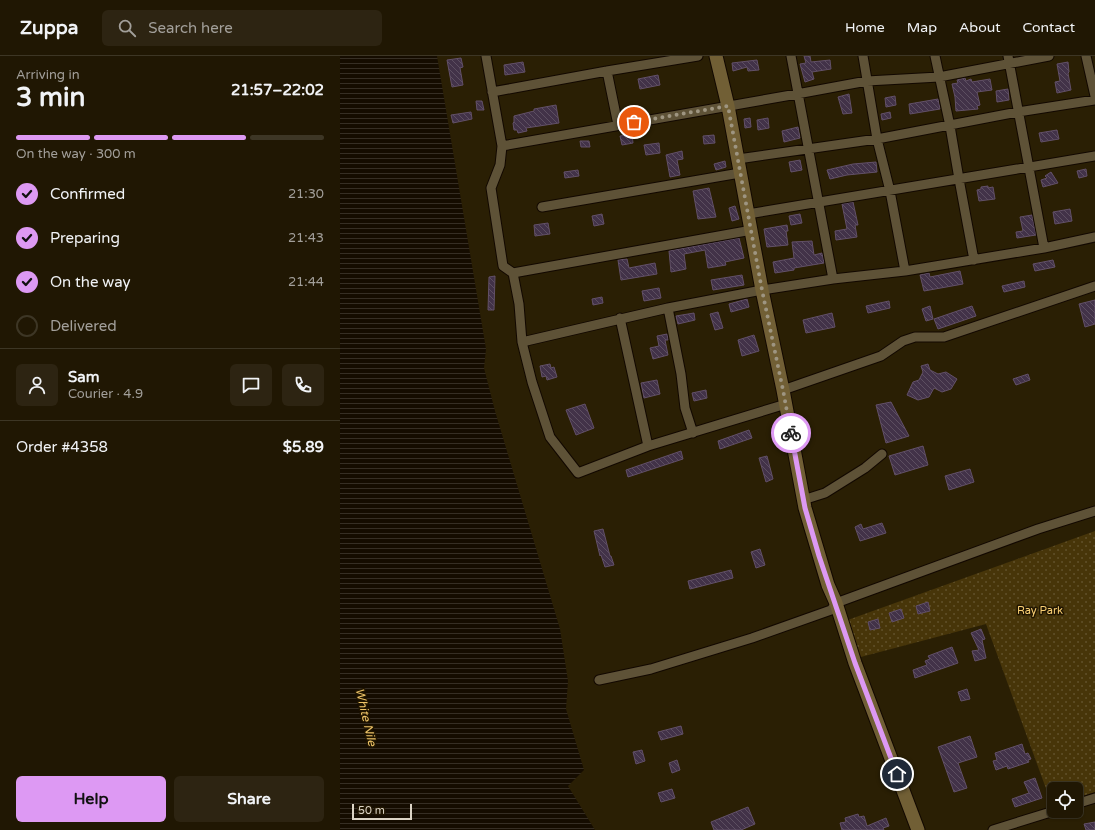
<!DOCTYPE html>
<meta charset="utf-8">
<style>
body{margin:0;font-family:"Varela Round",sans-serif;background:#2d2412;color:#f1f3f6;height:100vh;display:flex;flex-direction:column;font-size:15px;white-space:nowrap}
*{box-sizing:border-box;margin:0}
p{font-size:13px;color:#a29f9a}
.icon{flex:none;width:22px;height:22px;fill:none;stroke:currentColor;stroke-width:2;stroke-linecap:round;stroke-linejoin:round}
.map{position:relative;flex:1;overflow:hidden}
.details{display:flex;flex-direction:column;background:#201703;width:340px}
.details>*{flex:none}
.fabs{position:absolute;left:707px;top:726px;display:grid;gap:8px}
.fabs a{display:grid;place-items:center;width:36px;height:36px;border-radius:6px;background:#201703;box-shadow:0 1px 3px #0004,0 0 0 1px #3d3625;font-size:20px}
.scale{position:absolute;left:12px;bottom:10px;width:60px;box-sizing:border-box;padding-left:4px;border:2px solid #dcd4c5;border-top:0;font-size:11px;line-height:14px;white-space:nowrap;color:#dcd4c5;-webkit-text-stroke:3px #201500;paint-order:stroke}
.pin{position:absolute;display:grid;place-items:center;width:34px;height:34px;color:#fff;margin:-17px;border:2px solid #fff;border-radius:50%;box-shadow:0 1px 4px #0007}
.courier{position:absolute;display:grid;place-items:center;width:40px;height:40px;margin:-20px;border:3px solid #dd99f3;border-radius:50%;background:#fff;color:#222;box-shadow:0 1px 5px #0007}
.summary em{font-style:normal;font-weight:700}
.summary div{display:flex;flex-direction:column-reverse}
.summary{display:flex;align-items:center;justify-content:space-between;height:68px;padding:0 16px}
h1{font-size:26px;font-weight:700;line-height:30px}
.bar{display:grid;grid-template-columns:repeat(4,1fr);gap:6px 4px;align-content:center;height:48px;padding:0 16px}
.bar i{height:5px;border-radius:3px;background:#3d3625}
.bar .current{background:#dd99f3}
.bar p{grid-column:span 4}
.line{display:flex;align-items:center;gap:10px;padding:0 16px;border-top:1px solid #3d3625}
.line div{flex:1}
.round{display:grid;place-items:center;flex:none;width:42px;height:42px;border-radius:6px;background:#2d2412}
ol{padding:0 16px;list-style:none}
li{display:flex;align-items:center;gap:12px;height:44px}
li p{margin-inline-start:auto}
li .icon{padding:4px;border-radius:50%;background:#dd99f3;color:#111;stroke-width:4}
li:last-child{color:#a29f9a}
li i{width:22px;height:22px;border:2px solid #3d3625;border-radius:50%}
.button{display:flex;gap:8px;margin-top:auto;padding:8px 16px}
.button a{flex:1;height:46px;border-radius:6px;background:#dd99f3;color:#111;font-size:16px;font-weight:700;line-height:46px;text-align:center}
.button a+a{background:#2d2412;color:#f1f3f6}
header{display:flex;align-items:center;gap:24px;box-sizing:border-box;height:56px;padding:0 20px;background:#201703;border-bottom:1px solid #3d3625}
header strong{font-size:19px}
nav{display:flex;gap:22px;margin-inline-start:auto;font-size:14px}
.search{width:280px;height:36px;background:#2d2412;display:flex;align-items:center;gap:10px;box-sizing:border-box;padding:0 14px;border-radius:6px;color:#a29f9a;font-size:15px}
main{display:flex;flex:1;min-height:0}
.map>svg:first-child{display:block}
.park{fill:url(#park-dots)}
.water{fill:url(#water-rules)}
.building{fill:url(#building-back-hatch);stroke:#625068}
.lines{fill:none;stroke-linecap:round;stroke-linejoin:round}
.street-casing{stroke:#120800;stroke-width:11}
.secondary-casing{stroke:#120800;stroke-width:15}
.street{stroke:#5e5237;stroke-width:9}
.secondary{stroke:#715f35;stroke-width:13}
.done{stroke:#9e9581;stroke-width:4;stroke-dasharray:0 7.2}
.route{stroke:#dd99f3;stroke-width:5}
.labels{text-anchor:middle;dominant-baseline:central;stroke-width:3;stroke-linejoin:round;paint-order:stroke}
.park-label{font-size:11px;fill:#f9cf73;stroke:#201500}
.water-label{font-size:12px;font-style:italic;fill:#edc367;stroke:#201500}
</style>
<header>
<strong>Zuppa</strong>
<div class="search"><svg class="icon" aria-label="search" viewBox="0 0 24 24"><circle cx="10" cy="10" r="6"/><path d="M15 15l6 6"/></svg>Search here</div>
<nav><a>Home</a><a>Map</a><a>About</a><a>Contact</a></nav>
</header>
<main>
<section class="details">
<div class="summary"><div><h1>3 min</h1><p>Arriving in</p></div><em>21:57–22:02</em></div>
<div class="bar"><i class="current"></i><i class="current"></i><i class="current"></i><i></i><p>On the way · 300 m</p></div>
<ol>
<li><svg class="icon" aria-label="check" viewBox="0 0 24 24"><path d="M5 12l5 5 9-10"/></svg>Confirmed<p>21:30</p></li>
<li><svg class="icon" aria-label="check" viewBox="0 0 24 24"><path d="M5 12l5 5 9-10"/></svg>Preparing<p>21:43</p></li>
<li><svg class="icon" aria-label="check" viewBox="0 0 24 24"><path d="M5 12l5 5 9-10"/></svg>On the way<p>21:44</p></li>
<li><i></i>Delivered</li>
</ol>
<div class="line" style="height:72px"><a class="round"><svg class="icon" aria-label="person" viewBox="0 0 24 24"><circle cx="12" cy="8" r="4"/><path d="M4 21q1-7 8-7t8 7"/></svg></a><div><b>Sam</b><p>Courier · 4.9</p></div><a class="round"><svg class="icon" aria-label="chat" viewBox="0 0 24 24"><path d="M4 5h16v11H9l-5 4z"/></svg></a><a class="round"><svg class="icon" aria-label="phone" viewBox="0 0 24 24"><path d="M5 4h4l2 5-3 2q2 4 5 5l2-3 5 2v4C11 20 4 13 5 4z"/></svg></a></div>
<div class="line" style="height:52px"><div>Order #4358</div><b>$5.89</b></div>
<div class="button"><a>Help</a><a>Share</a></div>
</section>
<div class="map">
<svg width="755" height="774" viewBox="0 0 755 774">
<defs>
<pattern id="park-dots" width="8" height="8" patternUnits="userSpaceOnUse"><rect width="8" height="8" fill="#473509"/><path d="M2 2h.1M6 6h.1" fill="none" stroke="#61512b" stroke-width="1.8" stroke-linecap="round"/></pattern>
<pattern id="water-rules" width="6" height="5" patternUnits="userSpaceOnUse"><rect width="6" height="5" fill="#150c00"/><path d="M0 2.5h6" fill="none" stroke="#362e24"/></pattern>
<pattern id="building-back-hatch" width="6" height="6" patternUnits="userSpaceOnUse"><rect width="6" height="6" fill="#423248"/><path d="M-1 5l2 2M0 0l6 6M5-1l2 2" fill="none" stroke="#5d4f61"/></pattern>
</defs>
<rect width="100%" height="100%" fill="#2a1f04"/>
<path class="park" d="M755,475v261l-19,6v-9h-22v15l-2,1 -66,-181 -129,34 -12,-37z"/>
<path class="water" d="M0,0h97l49,293 -2,19 11,43 65,218 8,52 -2,28 18,61 -16,16 27,44h-255z"/>
<path class="building" d="M464,0h6l1,6 19,-2 1,9 -19,3 2,7 -9,3 -5,-18 6,-1z
M121,2l2,9 -3,1 3,17 -11,2 -5,-27z
M417,4l2,10 -11,1 -1,-4 -14,4 -1,-8z
M183,6l2,10 -20,3 -1,-10z
M728,6l1,10 -1,1 3,17 -14,3 -2,-11 5,-1 -3,-17z
M318,19l2,10 -20,4 -2,-10z
M625,22l1,3 5,-2 1,3 18,-3 2,11 -15,2 3,13 -3,1 1,3 -22,2 -1,-14 -3,-13 6,-1 -1,-3z
M668,33l1,11 -12,2 -1,-11z
M509,38l3,19 -9,1 -5,-17z
M555,40l1,9 -10,2 -1,-9z
M598,43l2,10 -30,5 -1,-10z
M136,45h6l2,9h-7z
M216,49l3,18 -33,5 1,3 -9,2 -1,-3h-3l-1,-7 1,-1v-6l20,-5v-2z
M131,56l1,7 -19,4 -2,-8z
M550,56l1,6 -9,2 -1,-6z
M410,62l1,9 -6,1 -1,-9z
M428,62l1,10 -11,2 -1,-10z
M458,71l2,11 -16,4 -2,-11z
M717,74l2,9 -18,3 -2,-9z
M292,78l1,9 -11,2 -2,-9z
M374,79l1,8 -11,1 -1,-8z
M240,85h9l1,6h-9z
M319,87l1,10 -14,2 -2,-10z
M342,95l1,8 -6,1 3,15 -10,2 -4,-22z
M460,104l2,10 -11,2 -2,-10z
M385,105l1,6 -10,3 -2,-6z
M536,106l1,10 -30,3 -17,4 -3,-9 26,-6z
M746,113l1,7 -8,2 -2,-7z
M238,114l1,6 -14,2 -1,-6z
M711,116l7,11 -15,4 -2,-7 6,-2 -2,-2z
M648,130v2l5,-1 2,12 -16,2 -2,-11 4,-1v-2z
M369,132l7,29 -18,2 -5,-28z
M513,146l5,23h-3l2,12 -21,3 -1,-9 12,-2 -5,-25z
M395,150l4,13 -7,2 -3,-13z
M730,153l2,12 -17,3 -2,-12z
M262,158l2,10 -10,2 -2,-10z
M460,158l2,9 -11,2 -2,-9z
M692,159l4,20 -19,3 -1,-6 7,-1 -3,-14z
M208,167l2,11 -15,2 -1,-11z
M447,169l1,6h-2l2,14 -21,2 -3,-18z
M399,182l5,20 -19,4 1,3 -18,3 -3,-18 -21,4 2,15 -15,3 -2,-21z
M472,185l2,14 8,-2 2,10 -30,5v2l-19,3 -2,-11 21,-4 -2,-16z
M287,203l2,9 26,-5 2,11 -36,6 -3,-20z
M713,204l2,7 -20,4 -2,-7z
M620,215l3,13 -39,7 -4,-16 9,-2 1,4z
M402,219l2,10 -31,5 -2,-10z
M155,220l-1,34h-6l1,-33z
M684,225l1,6 -21,5 -2,-6z
M319,232l2,10 -17,3 -2,-10z
M262,241l1,6 -10,2 -1,-6z
M407,243l2,8 -18,5 -2,-8z
M755,244v24l-10,3 -6,-23z
M549,245l1,7 -22,5 -2,-7z
M590,250l3,13 -7,2 -4,-12z
M632,250l4,10 -38,13 -4,-10z
M378,256l5,16 -8,2 -5,-16z
M354,257l1,7 -17,4 -2,-8z
M492,257l3,14 -29,6 -3,-13z
M327,278l1,6h-3l3,15 -15,4 -3,-11 9,-2 -2,-10z
M414,279l5,16 -17,5 -4,-16z
M210,308l1,4 3,-1 3,10 -10,3 -1,-4 -4,1 -2,-11z
M588,308l2,6 8,4 8,-2 11,7 -6,10 -9,3 -8,-4 -5,9 -11,3 -11,-5 6,-13 6,-2 4,-8 -2,-6z
M688,318l2,6 -14,5 -3,-6z
M317,324l3,14 -16,4 -3,-15z
M366,334l1,8 -13,3 -2,-8z
M551,346l18,34 -23,7 -10,-38z
M245,348l9,24 -18,7 -10,-25z
M409,374l3,8 -32,11 -2,-8z
M583,390l5,19 -33,10 -6,-19z
M341,395l2,8 -55,18 -2,-7z
M427,400l6,23 -7,3 -7,-24z
M630,413l4,13 -25,8 -4,-14z
M542,467l4,10 -26,8 -5,-14 6,-3 2,5z
M263,473l7,27h1l3,9 -9,2 -4,-12 -1,1 -6,-25z
M420,493l5,16 -9,3 -5,-16z
M391,514l2,8 -43,11 -2,-8z
M588,546l2,9 -12,3 -2,-8z
M561,553l3,9 -12,4 -3,-9z
M538,563l2,9 -10,2 -2,-8z
M641,573l4,10 -3,1 4,18 -11,3 -3,-10 7,-1 -8,-17z
M612,591l6,16 -43,15 -2,-8 14,-5 -2,-4 5,-2 -2,-3z
M627,633l3,10 -9,2 -3,-9z
M341,670l2,8 -22,6 -3,-8z
M630,680l7,21 -19,6 9,25 -13,4 -16,-45z
M682,688l3,10 3,-1 3,6 -3,1 1,2 -21,7 -1,-3 -11,4 -3,-9 4,-1 -2,-7z
M302,694l3,11 -9,3 -3,-12z
M337,704l3,10 -8,3 -3,-10z
M695,722l7,20 -27,9 -3,-8 17,-6 -5,-11z
M332,733l3,9 -14,4 -3,-9z
M408,751l7,17 -14,6h-27l-3,-8z
M518,758l1,3 5,-1 3,10 19,-8 3,8 -6,2 1,2h-42l-2,-7 6,-1 -1,-4z
M755,766v8h-9l-2,-6z"/>
<g class="lines">
<g class="street-casing">
<path id="street" d="M146,0l16,90 295,-52 70,-13 72,-4 110,-21
M451,0l42,223
M523,0l14,83 13,52 15,80
M595,0l15,70 9,53 15,81
M668,0l36,192
M746,0l9,40
M267,15l11,54
M152,36l115,-21 91,-15
M162,90l-2,19 -9,23 12,78 10,7 6,31 3,38 10,40 18,55 28,36 70,-27 138,-42
M398,103l139,-20 141,-27 77,-12
M202,151l198,-34
M408,158l347,-58
M173,217l239,-43
M328,252l13,66 4,34 8,25
M280,262l28,128
M182,286l146,-34 94,-18 71,-11 72,-8 139,-23 51,-11
M443,334l98,-34 22,-15 12,-4h29l151,-51
M463,444l22,-7 40,-25 17,-14
M259,624l52,-11 101,-31 79,-28 5,-7 202,-74 57,-18
M736,748l19,-6
M653,774l61,-19"/>
</g>
<g class="secondary-casing">
<path id="secondary" d="M376,0l12,50 34,184 21,100 22,118 23,77 8,18 19,60 63,167"/>
</g>
<use href="#street" class="street"/>
<use href="#secondary" class="secondary"/>
</g>
<g class="lines">
<path class="done" d="M294,66l94,-16 34,184 21,100 8,43"/>
<path class="route" d="M451,377l14,75 14,48 36,107 42,111"/>
</g>
<g class="labels">
<g class="park-label">
<text x="700" y="554">Ray Park</text>
</g>
<g class="water-label">
<text transform="translate(26 661) rotate(77)">White Nile</text>
</g>
</g>
</svg>
<div class="fabs">
<a><svg class="icon" aria-label="locate" viewBox="0 0 24 24"><circle cx="12" cy="12" r="6"/><path d="M12 2v4M12 18v4M2 12h4M18 12h4"/></svg></a>
</div>
<div class="scale">50 m</div>
<div class="pin" style="left:294px;top:66px;background:#ea580c"><svg class="icon" aria-label="bag" viewBox="0 0 24 24"><path d="M5 8h14l-1 12H6zM9 8a3 3 0 0 1 6 0"/></svg></div>
<div class="pin" style="left:557px;top:718px;background:#1f2937"><svg class="icon" aria-label="home" viewBox="0 0 24 24"><path d="M3 11l9-7 9 7M6 9v11h12V9"/></svg></div>
<div class="courier" style="left:451px;top:377px"><svg class="icon" aria-label="bike" viewBox="0 0 24 24"><circle cx="6" cy="16" r="4"/><circle cx="18" cy="16" r="4"/><path d="M6 16l4-8h5l3 8M10 8l3 8H6M13 5h3"/></svg></div>
</div>
</main>
